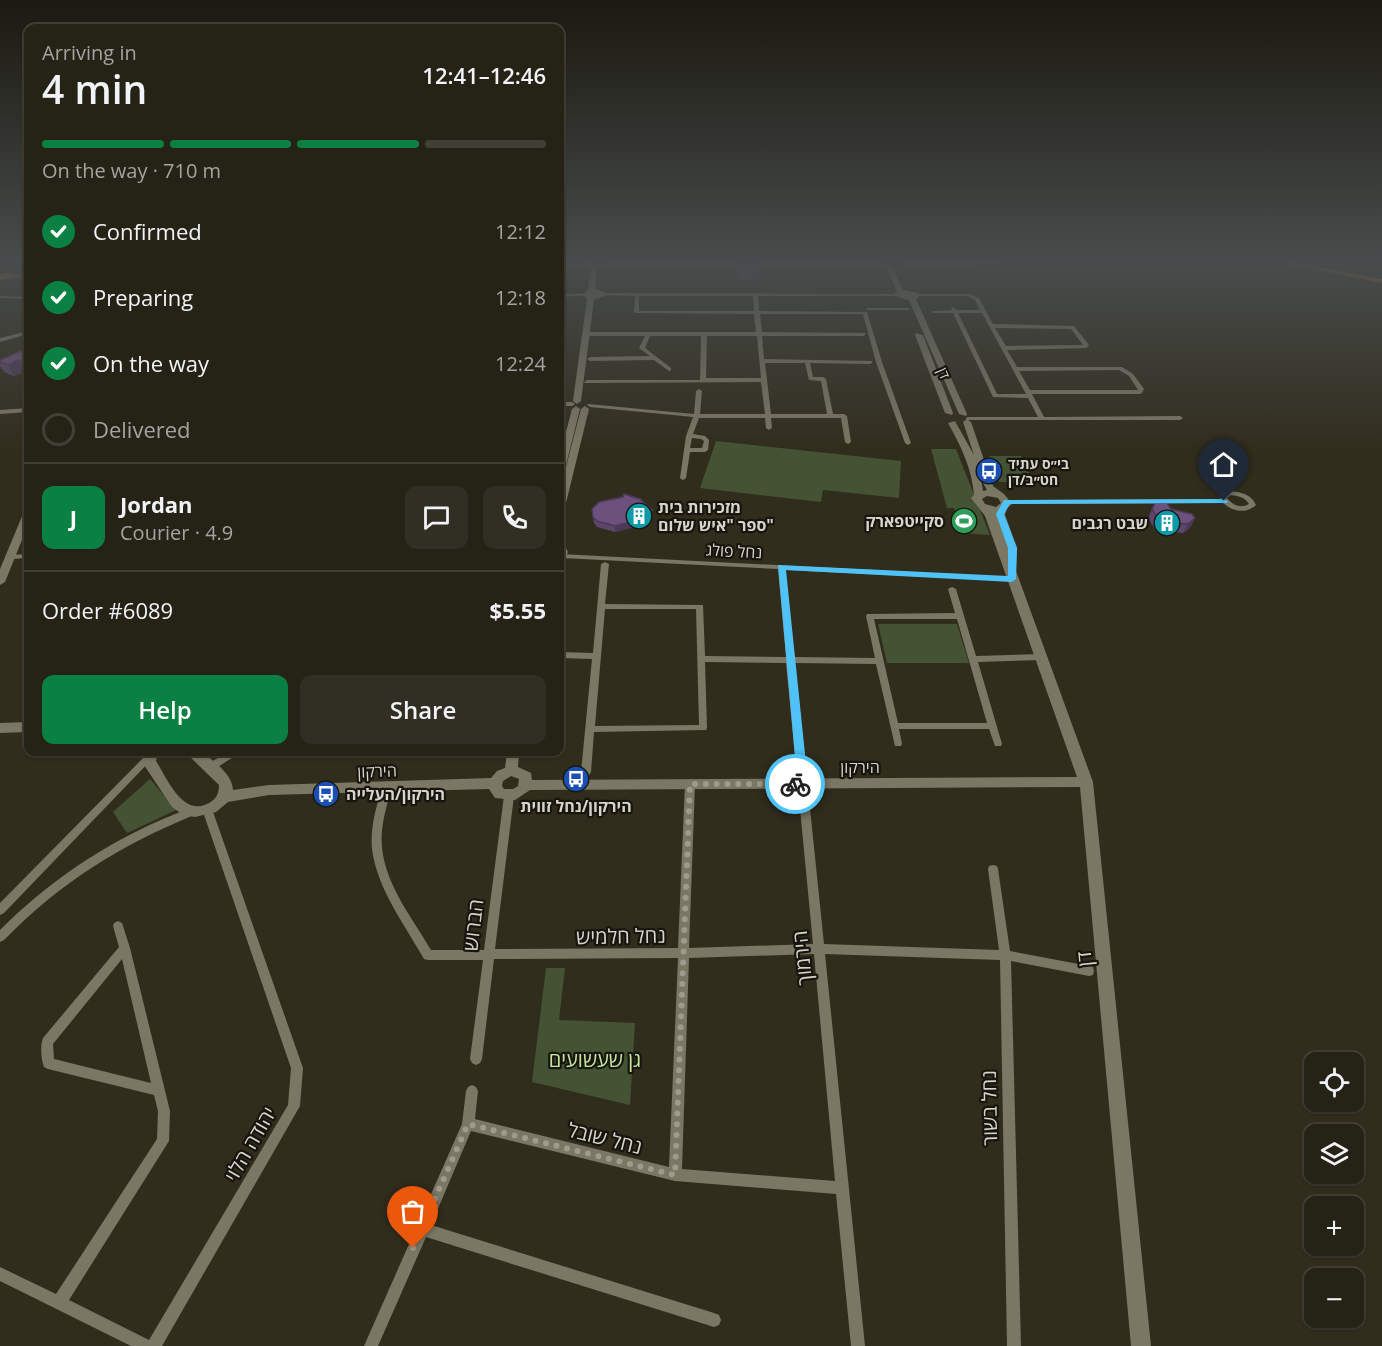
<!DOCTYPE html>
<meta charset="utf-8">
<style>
body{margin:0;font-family:"Open Sans","Noto Sans Hebrew",sans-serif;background:#312f23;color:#f1f3f6;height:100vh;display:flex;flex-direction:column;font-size:22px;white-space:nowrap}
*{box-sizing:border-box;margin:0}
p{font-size:20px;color:#a3a4a1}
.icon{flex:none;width:33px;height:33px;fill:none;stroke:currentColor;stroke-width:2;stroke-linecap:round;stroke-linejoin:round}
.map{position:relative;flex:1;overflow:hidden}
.sheet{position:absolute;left:24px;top:24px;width:540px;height:732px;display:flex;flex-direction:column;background:#252216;border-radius:12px;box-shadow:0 2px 4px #0004,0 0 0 2px #423f35}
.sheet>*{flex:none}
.buttons{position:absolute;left:1304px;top:1052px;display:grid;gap:12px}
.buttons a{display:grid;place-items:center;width:60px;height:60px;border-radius:12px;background:#252216;box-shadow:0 2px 4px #0004,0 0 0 2px #423f35;font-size:30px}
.pin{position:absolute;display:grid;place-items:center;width:51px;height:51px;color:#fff;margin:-62px -26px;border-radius:50% 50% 50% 0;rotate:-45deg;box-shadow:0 0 6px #0007}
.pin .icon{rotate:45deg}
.courier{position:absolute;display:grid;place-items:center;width:60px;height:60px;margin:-30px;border:4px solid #4fc3f7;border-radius:50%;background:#fff;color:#222;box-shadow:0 2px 8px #0007}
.summary em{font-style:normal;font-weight:600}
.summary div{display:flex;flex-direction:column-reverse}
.summary{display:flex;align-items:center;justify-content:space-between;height:102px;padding:0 18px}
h1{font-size:39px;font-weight:600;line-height:45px}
.bar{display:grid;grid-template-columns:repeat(4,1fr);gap:9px 6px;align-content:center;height:72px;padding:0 18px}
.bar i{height:8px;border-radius:4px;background:#423f35}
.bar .active{background:#0b8043}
.bar p{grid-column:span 4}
.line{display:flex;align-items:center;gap:15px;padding:0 18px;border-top:2px solid #423f35}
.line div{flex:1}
.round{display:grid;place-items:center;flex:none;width:63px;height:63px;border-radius:12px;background:#312f23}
ol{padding:0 18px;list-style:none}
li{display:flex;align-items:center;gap:18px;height:66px}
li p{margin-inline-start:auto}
li .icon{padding:6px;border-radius:50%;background:#0b8043;color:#fff;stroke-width:4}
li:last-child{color:#a3a4a1}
li i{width:33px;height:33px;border:3px solid #423f35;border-radius:50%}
.button{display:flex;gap:12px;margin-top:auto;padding:12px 18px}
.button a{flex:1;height:69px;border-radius:12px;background:#0b8043;color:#fff;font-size:24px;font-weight:600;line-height:69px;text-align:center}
.button a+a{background:#312f23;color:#f1f3f6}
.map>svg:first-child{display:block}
.green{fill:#445333}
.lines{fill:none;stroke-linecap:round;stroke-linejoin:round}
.street{fill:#7b7765;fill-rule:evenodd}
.secondary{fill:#7b7765;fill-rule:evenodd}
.primary{fill:#c27543;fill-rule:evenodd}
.highway{fill:#f1732c;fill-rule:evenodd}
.wall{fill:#5d466b}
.shaded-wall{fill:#4c3957}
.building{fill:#6c517c;stroke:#4c3957;stroke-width:1.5}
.route{fill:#4fc3f7}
.done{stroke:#9d9a8e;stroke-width:6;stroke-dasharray:0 10.8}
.labels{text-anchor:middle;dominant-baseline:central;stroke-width:4.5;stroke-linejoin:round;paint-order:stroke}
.far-street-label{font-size:14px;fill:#d7d5cb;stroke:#17150e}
.far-poi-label{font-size:14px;font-weight:bold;fill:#d7d5cb;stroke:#17150e;text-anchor:start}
.poi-label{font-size:16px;font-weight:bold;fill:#d7d5cb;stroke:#17150e;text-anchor:start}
.street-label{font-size:16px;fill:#d7d5cb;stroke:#17150e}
.near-street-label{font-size:20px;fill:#d7d5cb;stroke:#17150e}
.near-park-label{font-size:20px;fill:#c3e69c;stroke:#17150e}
</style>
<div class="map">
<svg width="1382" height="1346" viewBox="0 0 1382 1346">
<rect width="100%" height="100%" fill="#312d1d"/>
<path class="green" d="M716,441l185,20 -2,37 -76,-8 -2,12 -121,-14z
M931,449h25l34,86 -28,-2 -8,-25h-7z
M989,456h32l12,26h-34z
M878,624h79l12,39h-82z
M150,779l26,31 -49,23 -14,-21z
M546,968h19l-6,52 76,3 -5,82 -98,-23z"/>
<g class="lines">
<path class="street" d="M586,293h2v2l-28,2v-2z
M603,293l296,1v2h-141l1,15 108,1 15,50 29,81 -3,2 -3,-2 -29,-81 -13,-48h-103l2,18 103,1v2l-2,1h-101l2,23 108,2 1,1 -3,2 -60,-1 3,14h10l3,2 7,35h11l3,2 4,26 -3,2 -3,-2 -4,-24h-70l1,10 -3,2 -3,-2 -1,-10h-66l-6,16 12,2 4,4 -1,10 -3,2h-15l-4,26 -3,2 -2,-1 -1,-1 6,-42 7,-19 -103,-10 -3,-2 1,-1 106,10 2,-23 3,-2 3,2 -2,23h65l-4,-32 -176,1 -1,-1 3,-2h113l1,-44h-51l-5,12 26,20v2l-2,1 -15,-11 -64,1 -3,-2 3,-2 60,-1 -11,-8 6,-12h-59l-3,-2 3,-2h170l-2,-18 -118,-1 -2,-1 1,-15 2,-1 -36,-1v-2zM637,296h116l1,15h-115v-14zM707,336h50l4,42h-55zM765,363h40l4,17 12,1 6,33h-56zM692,438l9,1 3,2 -2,7h-12z
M913,294h57l9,4 14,26 81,2 15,19 -3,3 -79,2 10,17h105l11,7 11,15 -2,4 -2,1h-108l12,23 136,-1 3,2 -3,2h-214v-2l2,-1h70l-10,-19 -35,-1 -40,-84h-19l-2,-1 2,-1 18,-1 -1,-2 2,-1 3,3h24l-5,-10 -8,-4h-54zM958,313h24l44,81h-29zM995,328l76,1 12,16 -77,1zM1119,370l10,6 9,14h-108l-11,-19z
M0,296l28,1v2l-28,-1z
M867,308h41l2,1 -2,1h-41z
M28,331v3l-28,8v-4z
M560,402h12l3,2 -3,2h-12z
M28,408v4l-28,2v-4z
M1229,491c12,1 22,3 27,14 -10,9 -23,7 -33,-2l-216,1 -3,-2 3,-2 213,-1 1,-2zM1231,495c7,1 14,2 18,9 -9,5 -16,1 -22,-6z
M28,554v4l-16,1 -4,-2 4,-2z
M560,554l452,23 4,2 -4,2 -227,-11 9,87 81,1 -9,-42 1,-2 88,-1 -7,-24 4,-2 4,2 20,67 64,-2 4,3 -4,3 -62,2 24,82 -1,2h-6l-6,-17h-90l3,15 -1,2h-6l-19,-82 -81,-1 29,281 175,6 -11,-81 1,-3 4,-1 4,1 1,3 12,82 79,15 4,1 1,4 -1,4 -4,1 -78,-15 10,385h-14l-7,-386 -175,-6 40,392h-14l-15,-152 -161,-13 -204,-50 -40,94 283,88 5,2 2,5 -2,5 -5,2 -288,-90 -48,109h-14l98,-222 4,-33 2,-4 4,-2 4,2 2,4 -3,28 194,48 9,-209 -184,1 -12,100 -2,4 -4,2 -4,-2 -2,-4 13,-99h-55l-4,-1c-19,-34 -47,-70 -52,-110 -2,-20 4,-45 12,-64l3,-1 3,1 2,3c-6,19 -12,40 -10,60 4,38 31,71 49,102h53l20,-154 2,-3 3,-1 3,1 2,3 -19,153 183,-1 7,-164 2,-3 3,-1 3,1 2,3 -6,164 124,-4 -27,-281 -81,-1 2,66 -1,2 -112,2 -3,40 -2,3 -3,1 -3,-1 -2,-3 11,-113 -32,-1v-6l33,1 8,-89 4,-2 4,2 -4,40 98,1 2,51 81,1 -8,-88 -216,-11h-2zM605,609h91l3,116 -104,1zM874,619h83l30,104h-89zM814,954l21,227 -153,-12 7,-211z
M229,752h10l-1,2 -25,16 -3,1 -3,-1 -2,-3 2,-3z
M150,753l3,1 2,2 -2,2 -149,155 -4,2v-12l147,-149z
M207,805l3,1 2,3 91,259 -3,38 -138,240h-31l-131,-65v-14l56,27 101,-155 1,-28 -4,-16 -106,-26 -4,-2c-3,-8 -4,-21 -1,-29l76,-91 -6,-21 1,-3 4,-2 4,2 8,25 40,163 -1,30 -100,159 80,40 139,-235 3,-37 -89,-259 2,-3zM122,959l29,124 -97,-24 -1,-15z
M191,808l3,1 2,3 -2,3c-75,31 -133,67 -190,125l-4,2v-12c54,-54 119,-96 191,-122z"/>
<path class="secondary" d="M584,261h6l1,3 8,1 9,-4h274l3,2 -3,2 -271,1 -14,3 -2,20 10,3 2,3 -13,5 -13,101 -4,3 -4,-3 14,-103 -5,-3 6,-5 3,-23h-31v-4h24z
M944,261h96l-3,2 -132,3 -3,-2 3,-2z
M889,264l3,2 11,24 15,3 1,4 -3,2 51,115 -1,2 -7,-2 -50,-114 -6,-1 -10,-5 4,-2 -11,-26z
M0,273l28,2v4l-28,-2z
M916,333l7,2 30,78 -1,2 -7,-2 -30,-78z
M576,406l4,3 -15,60 -5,3v-18l12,-45z
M585,406l4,3 -24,98 -5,3v-20l21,-81z
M967,419l4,3 22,64 11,8 8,10 -5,4 -2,7 12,33 -1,23 77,211 58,564h-20l-51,-559 -550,3 -15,10 -20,-2 -6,-9 -220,6 -41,7 -12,10 -21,5 -12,-2 -11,-8 -30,-45 4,-10h12l-2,9c11,17 26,55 51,43 9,-4 12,-10 12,-19l-30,-29 -1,-4h14c12,10 30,21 31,38l36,-5 222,-7 6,-7 8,-3 2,-16h12l-1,15 13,6 1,7 545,-3 -92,-261 -14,-18 3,-3c-2,-26 -13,-49 -26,-72l7,-2 19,34 -11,-33zM981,479l6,11 -4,1zM987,496l11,2 3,5 -5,4 -11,-3 -3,-5zM511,776l8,3 -1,7 -5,3h-9l-2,-3 1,-5z
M28,511v14l-23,57 -5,3v-16l23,-55z
M560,543l4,1 4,8 -4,9 -4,1z
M28,722v10l-28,1v-10z"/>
<path class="primary" d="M1273,261h16l93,18v4z"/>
<path class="highway" d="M11,273l4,3 -1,2 -14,2v-6z"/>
</g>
<path class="wall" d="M736,261l23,12v7h-22z
M28,348v25l-3,-1 -11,4 -10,-4 -4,-6v-6z
M623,497l29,13v6h-9l-8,11 -20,5 -18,-5 -3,-4 -2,-14z
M1155,503l40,15 -5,10 -7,5 -27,-2 -8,-13z"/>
<path class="shaded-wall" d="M18,360l7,12 -11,4 -6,-11z
M642,510l1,6 -8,11 -20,5v-6z
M1195,518l-5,10 -7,5 5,-9z"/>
<path class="building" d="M736,261h22l1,12 -22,-1z
M28,348v17l-10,-5 -10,5 -8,-3v-2z
M624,494l16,5 12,11h-10l-8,11 -19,5 -18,-5 -4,-4 -1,-8 7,-7 24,-5z
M1155,503h12l4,6 21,5 3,4 -7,6 -28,-2 -8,-13z"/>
<linearGradient id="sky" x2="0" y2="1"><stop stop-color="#1b1910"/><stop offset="0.58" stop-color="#484c4c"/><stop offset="1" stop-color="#484c4c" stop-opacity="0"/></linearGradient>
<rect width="1382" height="450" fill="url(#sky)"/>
<path class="route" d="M1224,499l4,2 -1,2 -217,1 -6,10 13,34 -1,31 -4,3 -226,-12 22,213 -5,5 -12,-1v-7l6,-1 -19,-214 230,11v-28l-12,-34 8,-14z"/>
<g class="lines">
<path class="done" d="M413,1248l55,-124 207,51 15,-391h105"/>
</g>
<defs>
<g id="bus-disc" transform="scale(1.35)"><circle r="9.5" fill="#1a4fb4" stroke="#17150e"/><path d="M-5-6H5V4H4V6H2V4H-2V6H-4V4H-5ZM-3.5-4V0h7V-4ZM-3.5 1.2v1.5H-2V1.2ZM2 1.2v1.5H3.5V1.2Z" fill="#fff"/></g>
<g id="building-disc" transform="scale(1.35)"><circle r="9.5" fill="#0f9aa8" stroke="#17150e"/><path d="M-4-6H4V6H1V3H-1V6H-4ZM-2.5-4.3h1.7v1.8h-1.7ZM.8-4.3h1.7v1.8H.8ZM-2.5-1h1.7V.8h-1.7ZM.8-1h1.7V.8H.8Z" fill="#fff"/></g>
<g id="stadium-disc" transform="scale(1.35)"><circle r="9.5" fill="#2e9e5b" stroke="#17150e"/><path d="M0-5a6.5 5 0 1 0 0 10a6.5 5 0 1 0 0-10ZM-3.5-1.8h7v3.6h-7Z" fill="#fff"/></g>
</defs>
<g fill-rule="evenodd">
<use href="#bus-disc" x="989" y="471"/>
<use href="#building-disc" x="639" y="516"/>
<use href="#stadium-disc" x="964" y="521"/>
<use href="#building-disc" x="1167" y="523"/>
<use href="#bus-disc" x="576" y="779"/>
<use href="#bus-disc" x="326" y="794"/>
</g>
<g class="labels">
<g class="far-street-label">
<text transform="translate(944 373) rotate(67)">דן</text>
</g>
<g class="far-poi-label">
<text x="1008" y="463">בי״ס עתיד<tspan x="1008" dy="16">חט״ב/דן</tspan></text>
</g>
<g class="poi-label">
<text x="658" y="507">מזכירות בית<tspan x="658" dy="18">ספר "איש שלום"</tspan></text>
<text x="944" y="521" text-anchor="end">סקייטפארק</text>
<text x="1148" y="523" text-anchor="end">שבט רגבים</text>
<text x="346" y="794">הירקון/העלייה</text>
<text x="576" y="806" text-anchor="middle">הירקון/נחל זווית</text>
</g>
<g class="street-label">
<text transform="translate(734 551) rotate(3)">נחל פולג</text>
<text x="860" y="767">הירקון</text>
<text transform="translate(377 771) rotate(-2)">הירקון</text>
</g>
<g class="near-street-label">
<text transform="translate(473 925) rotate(-83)">הברוש</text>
<text transform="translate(621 936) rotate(-1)">נחל חלמיש</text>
<text transform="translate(802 958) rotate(-96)">הירמוך</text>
<text transform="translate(1084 959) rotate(-96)">דן</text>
<text transform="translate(989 1108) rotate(-91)">נחל בשור</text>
<text transform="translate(605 1138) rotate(14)">נחל שובל</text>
<text transform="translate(250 1144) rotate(-60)">יהודה הלוי</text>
</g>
<g class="near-park-label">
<text x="595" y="1059">גן שעשועים</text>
</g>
</g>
</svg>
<div class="buttons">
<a><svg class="icon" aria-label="locate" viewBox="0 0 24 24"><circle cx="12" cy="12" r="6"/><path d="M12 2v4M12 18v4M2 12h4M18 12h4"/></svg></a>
<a><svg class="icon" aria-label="layers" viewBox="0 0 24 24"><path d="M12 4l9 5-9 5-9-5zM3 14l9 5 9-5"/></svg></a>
<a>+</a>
<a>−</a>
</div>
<div class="pin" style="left:413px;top:1248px;background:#ea580c"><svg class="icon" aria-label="bag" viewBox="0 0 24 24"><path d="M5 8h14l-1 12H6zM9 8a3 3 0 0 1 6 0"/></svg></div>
<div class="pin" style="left:1224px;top:501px;background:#1f2937"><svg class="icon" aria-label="home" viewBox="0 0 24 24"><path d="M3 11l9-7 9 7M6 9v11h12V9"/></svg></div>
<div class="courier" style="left:795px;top:784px"><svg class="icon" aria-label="bike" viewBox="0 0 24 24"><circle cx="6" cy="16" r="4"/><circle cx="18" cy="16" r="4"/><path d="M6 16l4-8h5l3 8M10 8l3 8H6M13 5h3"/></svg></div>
<section class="sheet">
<div class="summary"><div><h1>4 min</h1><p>Arriving in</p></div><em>12:41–12:46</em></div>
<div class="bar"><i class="active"></i><i class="active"></i><i class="active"></i><i></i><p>On the way · 710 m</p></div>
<ol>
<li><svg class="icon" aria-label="check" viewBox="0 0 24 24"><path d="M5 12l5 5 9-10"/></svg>Confirmed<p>12:12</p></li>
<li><svg class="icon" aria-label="check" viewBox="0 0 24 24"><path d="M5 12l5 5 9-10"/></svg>Preparing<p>12:18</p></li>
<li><svg class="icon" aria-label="check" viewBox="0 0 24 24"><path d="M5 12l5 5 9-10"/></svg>On the way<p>12:24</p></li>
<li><i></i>Delivered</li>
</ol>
<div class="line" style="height:108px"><b class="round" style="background:#0b8043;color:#fff">J</b><div><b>Jordan</b><p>Courier · 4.9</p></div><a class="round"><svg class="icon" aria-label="chat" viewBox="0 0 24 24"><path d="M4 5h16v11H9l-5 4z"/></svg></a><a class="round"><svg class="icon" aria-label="phone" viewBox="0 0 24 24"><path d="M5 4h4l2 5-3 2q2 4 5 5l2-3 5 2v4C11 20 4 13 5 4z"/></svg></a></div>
<div class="line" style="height:78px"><div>Order #6089</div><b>$5.55</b></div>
<div class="button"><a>Help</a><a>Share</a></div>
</section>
</div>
